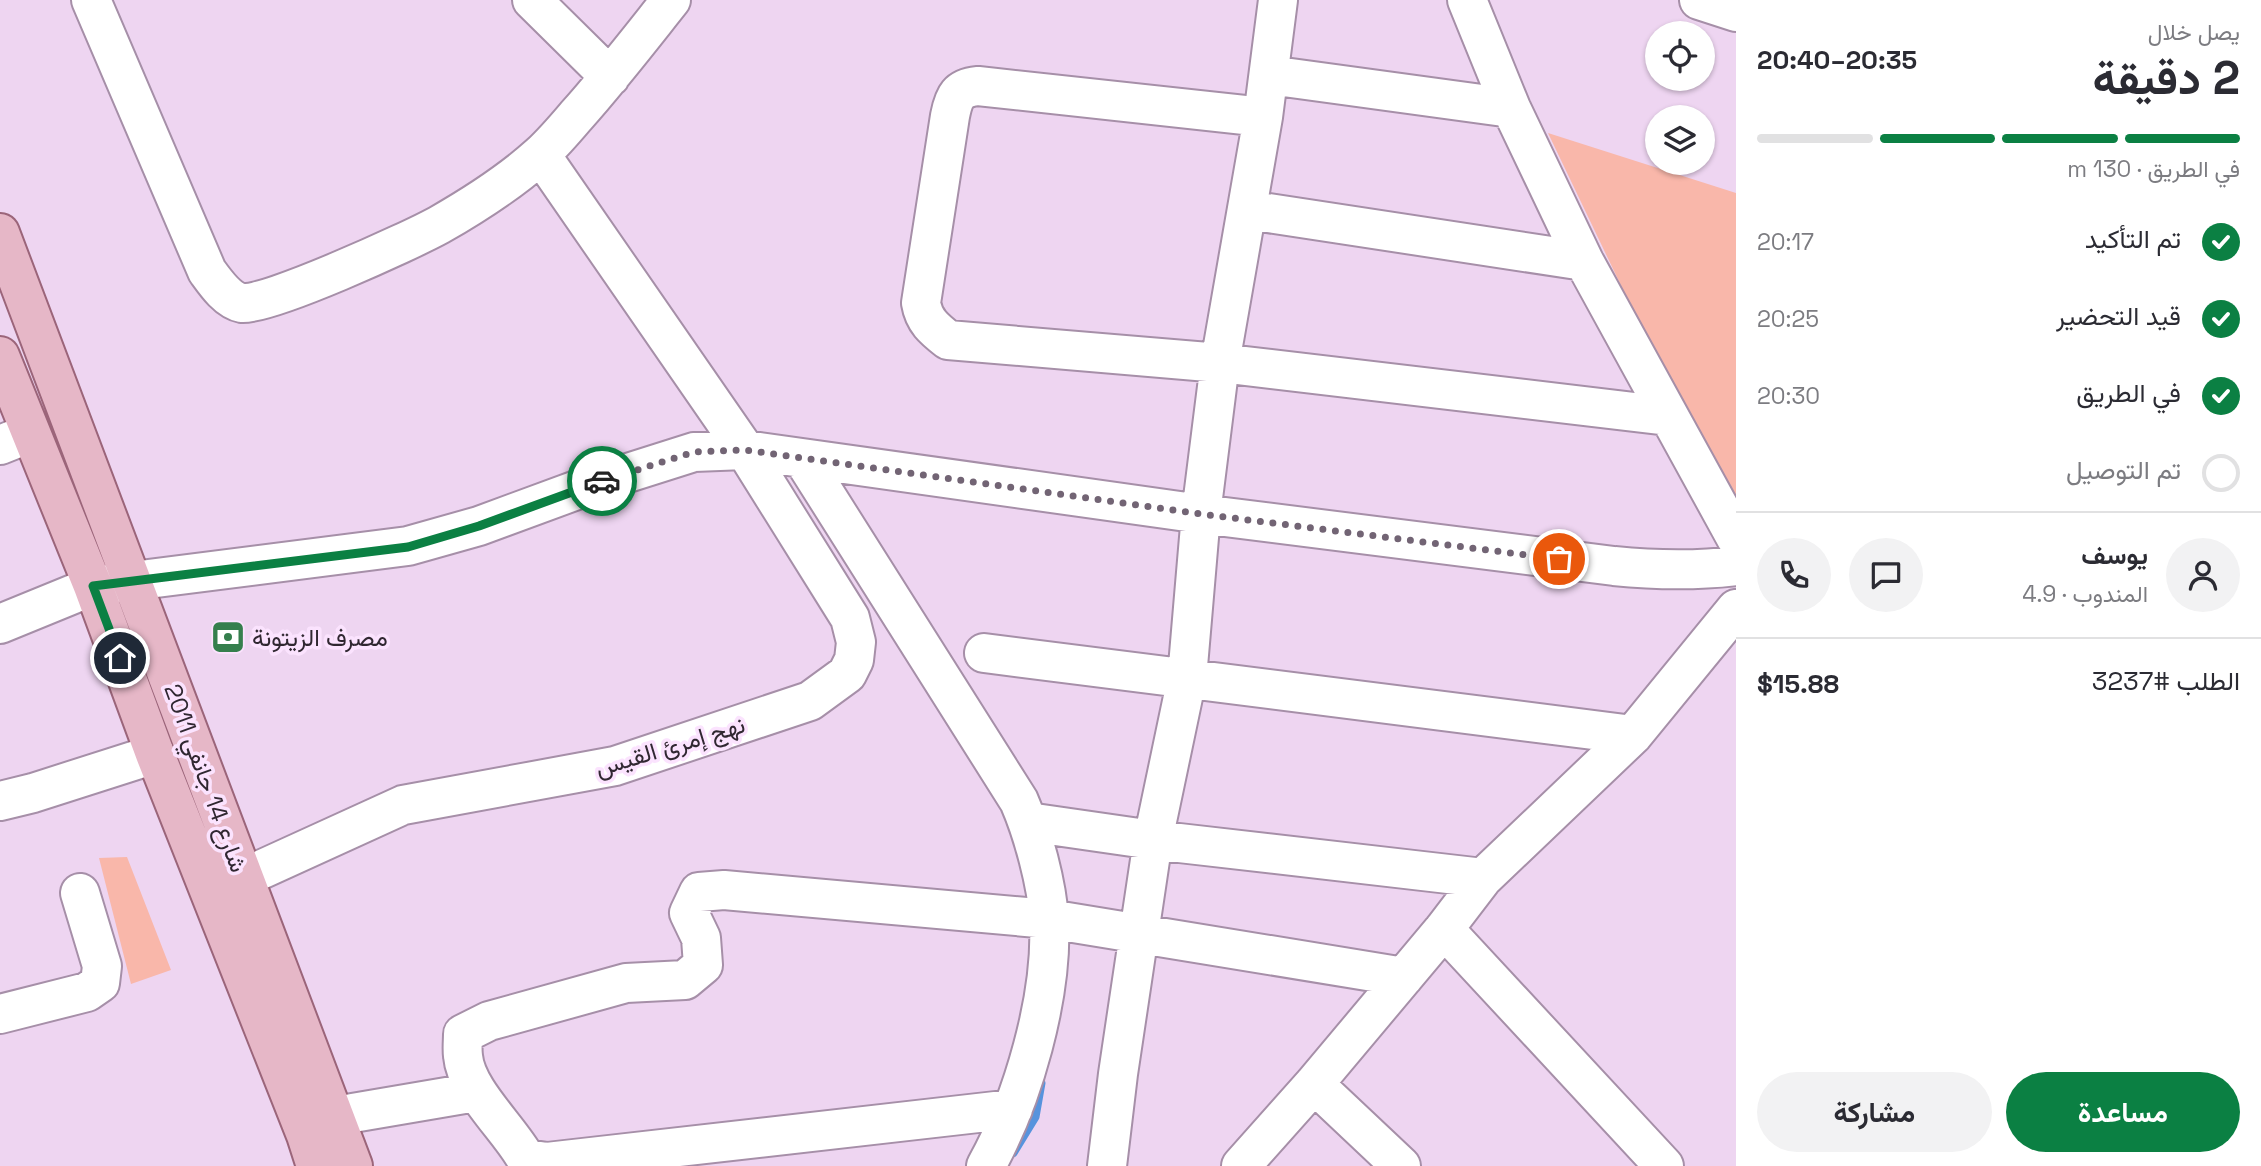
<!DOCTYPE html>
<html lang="ar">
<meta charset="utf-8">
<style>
body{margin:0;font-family:"Space Grotesk",Vazirmatn,sans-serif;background:#f2f2f3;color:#2b2b33;direction:rtl;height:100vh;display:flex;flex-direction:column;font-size:26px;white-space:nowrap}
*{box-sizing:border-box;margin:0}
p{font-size:23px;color:#7c7c81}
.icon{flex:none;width:38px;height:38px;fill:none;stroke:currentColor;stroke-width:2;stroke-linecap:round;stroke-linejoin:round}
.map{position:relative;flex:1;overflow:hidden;direction:ltr}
.drawer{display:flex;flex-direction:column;background:#fff;width:525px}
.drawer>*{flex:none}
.tools{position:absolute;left:1645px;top:21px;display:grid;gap:14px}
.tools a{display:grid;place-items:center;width:70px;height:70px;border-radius:50%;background:#fff;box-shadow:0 2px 5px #0004;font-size:35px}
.pin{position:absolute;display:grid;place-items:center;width:60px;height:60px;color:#fff;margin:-30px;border:4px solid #fff;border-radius:50%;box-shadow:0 2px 7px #0007}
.courier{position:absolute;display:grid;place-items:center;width:70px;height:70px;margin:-35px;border:5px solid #0b8043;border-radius:50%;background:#fff;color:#222;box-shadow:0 2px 9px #0007}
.headline em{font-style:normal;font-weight:700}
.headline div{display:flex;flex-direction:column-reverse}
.headline{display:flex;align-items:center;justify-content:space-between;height:119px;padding:0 21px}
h1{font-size:46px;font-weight:700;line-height:52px}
.bar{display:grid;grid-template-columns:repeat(4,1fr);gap:10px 7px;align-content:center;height:84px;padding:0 21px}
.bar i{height:9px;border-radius:5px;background:#e1e1e2}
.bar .selected{background:#0b8043}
.bar p{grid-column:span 4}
.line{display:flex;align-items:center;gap:18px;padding:0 21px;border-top:2px solid #e1e1e2}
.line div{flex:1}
.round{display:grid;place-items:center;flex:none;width:74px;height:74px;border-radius:37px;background:#f2f2f3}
ol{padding:0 21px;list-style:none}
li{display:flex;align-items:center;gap:21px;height:77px}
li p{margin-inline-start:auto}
li .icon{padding:7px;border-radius:50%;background:#0b8043;color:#fff;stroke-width:4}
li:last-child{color:#7c7c81}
li i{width:38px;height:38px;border:4px solid #e1e1e2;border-radius:50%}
.action{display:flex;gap:14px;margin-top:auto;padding:14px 21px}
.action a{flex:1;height:80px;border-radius:42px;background:#0b8043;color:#fff;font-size:28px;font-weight:700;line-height:80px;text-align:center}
.action a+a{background:#f2f2f3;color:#2b2b33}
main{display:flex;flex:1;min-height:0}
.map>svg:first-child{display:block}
.green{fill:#f9b7aa}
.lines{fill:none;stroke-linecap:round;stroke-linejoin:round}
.stream{stroke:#5793dd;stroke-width:9}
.minor-casing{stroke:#a68fa8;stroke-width:42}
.major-casing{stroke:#9b657a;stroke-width:42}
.minor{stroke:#fff;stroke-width:38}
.major{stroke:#e6b7c7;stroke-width:38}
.done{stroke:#726474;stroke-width:7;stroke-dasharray:0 12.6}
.route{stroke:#0b8043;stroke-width:9}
.labels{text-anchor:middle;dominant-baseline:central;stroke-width:7;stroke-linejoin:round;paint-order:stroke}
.poi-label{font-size:24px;fill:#302731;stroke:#fbe3fe;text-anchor:start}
.street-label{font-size:24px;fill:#302731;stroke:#fbe3fe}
</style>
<main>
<section class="drawer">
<div class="headline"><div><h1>2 دقيقة</h1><p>يصل خلال</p></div><em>20:35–20:40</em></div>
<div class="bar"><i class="selected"></i><i class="selected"></i><i class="selected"></i><i></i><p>في الطريق · 130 m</p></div>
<ol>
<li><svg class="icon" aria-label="check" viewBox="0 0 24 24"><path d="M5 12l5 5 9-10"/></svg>تم التأكيد<p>20:17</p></li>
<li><svg class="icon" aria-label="check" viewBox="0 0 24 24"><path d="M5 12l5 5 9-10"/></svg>قيد التحضير<p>20:25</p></li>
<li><svg class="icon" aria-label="check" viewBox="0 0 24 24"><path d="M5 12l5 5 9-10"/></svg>في الطريق<p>20:30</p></li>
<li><i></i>تم التوصيل</li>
</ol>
<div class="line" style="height:126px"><a class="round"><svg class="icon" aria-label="person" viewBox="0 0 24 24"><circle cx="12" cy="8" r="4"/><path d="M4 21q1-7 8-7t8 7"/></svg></a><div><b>يوسف</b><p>المندوب · 4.9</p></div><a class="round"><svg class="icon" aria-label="chat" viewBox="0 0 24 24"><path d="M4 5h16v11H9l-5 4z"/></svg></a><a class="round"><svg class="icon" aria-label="phone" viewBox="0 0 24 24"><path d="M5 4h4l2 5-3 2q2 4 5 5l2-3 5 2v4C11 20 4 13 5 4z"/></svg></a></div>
<div class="line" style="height:91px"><div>الطلب #3237</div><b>$15.88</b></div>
<div class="action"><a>مساعدة</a><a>مشاركة</a></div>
</section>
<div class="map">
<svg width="1736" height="1166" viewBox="0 0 1736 1166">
<rect width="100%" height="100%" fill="#eed5f1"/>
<path class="green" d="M1548,133l188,60v333z
M127,857l44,113 -40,14 -32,-126z"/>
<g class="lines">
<path class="stream" d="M1013,1153l22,-36 6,-34"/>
<g class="minor-casing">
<path id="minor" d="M91,0l116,271c8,11 20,29 35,32 23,4 170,-63 197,-78 35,-20 72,-44 101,-70 13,-12 25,-26 36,-39 34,-38 64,-77 95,-116
M532,0l78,77
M1467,0l44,108 73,153 152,277
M1699,0l37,12
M1269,75l242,33
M1263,117l-285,-31c-20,2 -24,10 -28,30l-29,187c3,18 13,26 27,37l272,23 448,53
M1248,210l336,51
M0,445l30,-12
M803,459l216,342c14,32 28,83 30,119 4,76 -26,180 -63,246
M0,624l93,-38 315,-40 71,-20 114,-42 101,-32 51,-2 456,64 413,52c41,4 80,5 122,0
M984,653l649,82
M0,801l33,-8 122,-39
M1028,822l125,18 330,38
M243,878l160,-73 212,-39 195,-65 37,-27 7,-14 2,-18 -6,-24 -105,-168 -204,-295
M1444,929l220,237
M0,1014l87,-22 13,-9 2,-17 -22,-73
M1314,1084l87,82
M1013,1109l-466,53 -21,-3c-17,-31 -60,-68 -63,-103 -1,-7 0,-15 0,-22l26,-13 137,-38 59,-3 18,-15 -2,-27 -12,-25 10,-21 25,-2 325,29 355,58
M335,1116l141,-24
M1107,1166l11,-92 35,-234 34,-162 14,-164 19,-151 43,-246 15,-117
M1241,1166l73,-82 130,-155 39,-51 150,-143 103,-126"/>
</g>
<g class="major-casing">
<path id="major" d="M0,233l353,933
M0,356l93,230 62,168 151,381 10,31"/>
</g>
<use href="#minor" class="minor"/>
<use href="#major" class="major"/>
</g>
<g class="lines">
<path class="done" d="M602,481l92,-29 51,-2 456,64 358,45"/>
<path class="route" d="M120,658l-27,-72 315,-39 71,-21 123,-45"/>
</g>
<defs>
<g id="bank-square" transform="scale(1.75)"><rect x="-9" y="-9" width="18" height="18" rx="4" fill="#357f4d" stroke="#fbe3fe"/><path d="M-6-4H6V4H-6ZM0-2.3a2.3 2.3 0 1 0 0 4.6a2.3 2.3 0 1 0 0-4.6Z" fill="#fff"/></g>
</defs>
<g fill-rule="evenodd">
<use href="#bank-square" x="228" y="637"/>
</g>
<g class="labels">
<g class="poi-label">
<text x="252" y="637">مصرف الزيتونة</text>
</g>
<g class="street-label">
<text transform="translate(670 746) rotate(-17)">نهج إمرئ القيس</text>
<text transform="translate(206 778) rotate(70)">شارع 14 جانفي 2011</text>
</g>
</g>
</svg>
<div class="tools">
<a><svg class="icon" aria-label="locate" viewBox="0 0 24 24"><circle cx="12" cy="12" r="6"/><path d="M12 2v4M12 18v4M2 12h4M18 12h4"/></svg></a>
<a><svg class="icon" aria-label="layers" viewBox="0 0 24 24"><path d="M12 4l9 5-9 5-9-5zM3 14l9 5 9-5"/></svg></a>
</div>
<div class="pin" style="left:1559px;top:559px;background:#ea580c"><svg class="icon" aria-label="bag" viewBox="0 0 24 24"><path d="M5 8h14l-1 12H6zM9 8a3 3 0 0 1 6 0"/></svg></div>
<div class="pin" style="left:120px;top:658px;background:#1f2937"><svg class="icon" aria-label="home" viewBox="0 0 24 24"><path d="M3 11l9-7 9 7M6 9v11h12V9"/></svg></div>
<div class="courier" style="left:602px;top:481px"><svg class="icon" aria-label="car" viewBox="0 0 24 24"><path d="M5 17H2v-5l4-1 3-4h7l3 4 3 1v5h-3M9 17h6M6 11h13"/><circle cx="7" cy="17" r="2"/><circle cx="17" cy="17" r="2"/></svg></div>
</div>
</main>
